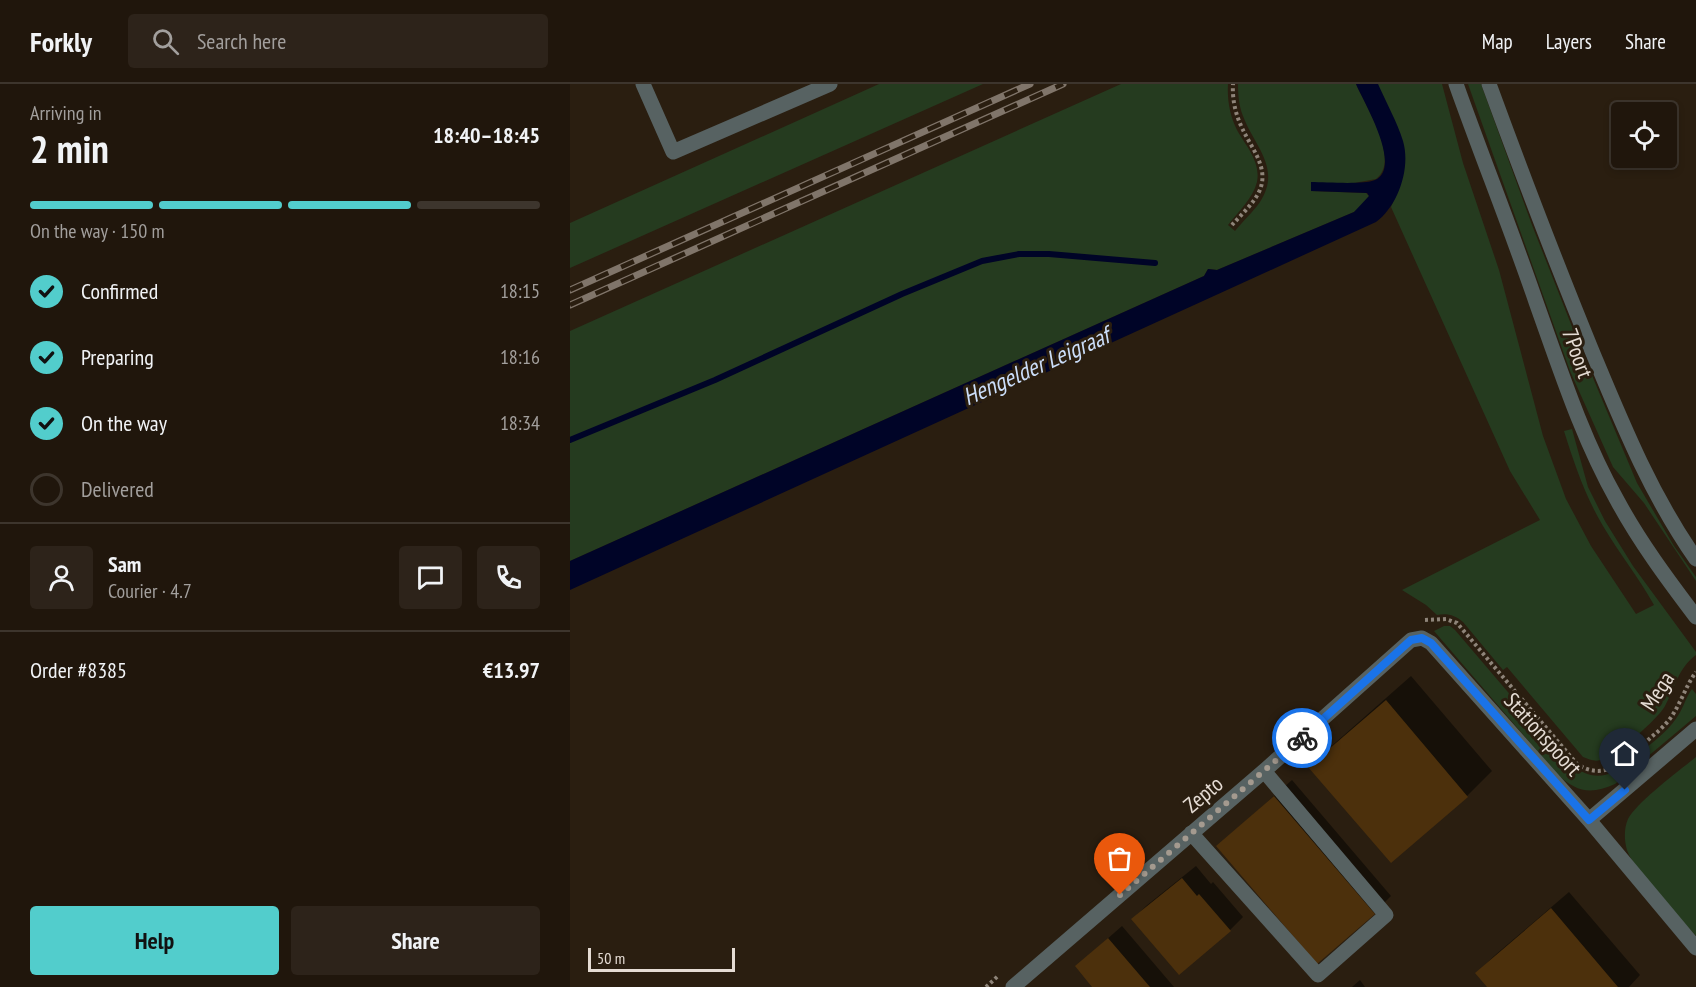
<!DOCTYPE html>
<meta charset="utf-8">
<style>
body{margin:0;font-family:"PT Sans Narrow",sans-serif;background:#2d231a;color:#f1f3f6;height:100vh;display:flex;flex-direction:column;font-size:22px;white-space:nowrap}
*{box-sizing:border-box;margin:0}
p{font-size:20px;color:#a29f9d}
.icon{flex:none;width:33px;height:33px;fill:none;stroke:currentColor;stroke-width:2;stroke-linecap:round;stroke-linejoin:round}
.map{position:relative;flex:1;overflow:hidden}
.side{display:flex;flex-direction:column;background:#20160c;width:570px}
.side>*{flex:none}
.tools{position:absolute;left:1041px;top:18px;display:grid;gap:12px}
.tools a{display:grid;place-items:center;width:66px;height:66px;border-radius:6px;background:#20160c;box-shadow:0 3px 9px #0003,0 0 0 2px #3d352d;font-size:30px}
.scale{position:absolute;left:18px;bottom:15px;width:147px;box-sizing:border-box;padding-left:6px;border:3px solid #e5dcd4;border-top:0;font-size:16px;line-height:21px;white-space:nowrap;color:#e5dcd4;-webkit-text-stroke:4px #2a1e10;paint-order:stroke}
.pin{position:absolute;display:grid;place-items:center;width:51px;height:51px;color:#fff;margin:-62px -26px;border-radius:50% 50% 50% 0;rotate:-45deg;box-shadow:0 0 6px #0007}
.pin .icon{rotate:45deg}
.courier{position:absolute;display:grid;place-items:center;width:60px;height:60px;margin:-30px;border:4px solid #1a73e8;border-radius:50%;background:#fff;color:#222;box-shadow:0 2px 8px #0007}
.head em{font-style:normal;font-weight:800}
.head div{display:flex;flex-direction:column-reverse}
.head{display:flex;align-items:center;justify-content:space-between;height:102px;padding:0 30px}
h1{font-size:39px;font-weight:800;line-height:45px}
.bar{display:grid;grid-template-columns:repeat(4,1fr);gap:9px 6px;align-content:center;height:72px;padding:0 30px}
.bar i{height:8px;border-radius:4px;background:#3d352d}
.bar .active{background:#52cdcc}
.bar p{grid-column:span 4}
.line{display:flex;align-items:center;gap:15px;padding:0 30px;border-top:2px solid #3d352d}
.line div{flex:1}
.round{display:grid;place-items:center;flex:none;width:63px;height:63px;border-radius:6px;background:#2d231a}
ol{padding:0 30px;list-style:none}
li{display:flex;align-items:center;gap:18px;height:66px}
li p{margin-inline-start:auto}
li .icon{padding:6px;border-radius:50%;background:#52cdcc;color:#111;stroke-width:4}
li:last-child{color:#a29f9d}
li i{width:33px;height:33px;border:3px solid #3d352d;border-radius:50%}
.action{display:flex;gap:12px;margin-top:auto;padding:12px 30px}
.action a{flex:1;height:69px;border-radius:6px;background:#52cdcc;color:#111;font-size:24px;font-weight:800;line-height:69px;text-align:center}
.action a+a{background:#2d231a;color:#f1f3f6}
header{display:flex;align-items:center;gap:36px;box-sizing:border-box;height:84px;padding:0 30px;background:#20160c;border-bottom:2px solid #3d352d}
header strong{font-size:28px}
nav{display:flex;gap:33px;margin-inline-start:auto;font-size:21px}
.search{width:420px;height:54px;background:#2d231a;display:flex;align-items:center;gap:15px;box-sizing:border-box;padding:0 21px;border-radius:6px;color:#a29f9d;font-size:22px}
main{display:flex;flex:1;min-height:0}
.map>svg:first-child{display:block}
.green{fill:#253b1f}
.water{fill:#000427}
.shadow{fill:#0007}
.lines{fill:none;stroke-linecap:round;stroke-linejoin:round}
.stream{stroke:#000427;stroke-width:6}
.building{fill:#4c300c}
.path{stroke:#8e8479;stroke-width:4;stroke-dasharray:3 3;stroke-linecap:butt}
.minor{stroke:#576262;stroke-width:15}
.rail-casing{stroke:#80756a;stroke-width:7}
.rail{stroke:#2a1e10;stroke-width:4.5;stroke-dasharray:14;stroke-linecap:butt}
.done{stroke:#a49a8f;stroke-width:6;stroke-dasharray:0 10.8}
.route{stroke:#1a73e8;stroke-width:8}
.labels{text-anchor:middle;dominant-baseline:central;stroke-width:6;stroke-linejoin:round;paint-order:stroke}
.street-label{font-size:22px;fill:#e5dcd4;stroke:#2a1e10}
.water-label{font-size:24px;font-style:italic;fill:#cbdefa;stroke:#2a1e10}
</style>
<header>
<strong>Forkly</strong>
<div class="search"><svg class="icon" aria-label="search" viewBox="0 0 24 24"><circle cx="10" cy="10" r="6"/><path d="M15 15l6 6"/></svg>Search here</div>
<nav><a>Map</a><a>Layers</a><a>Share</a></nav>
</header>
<main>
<section class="side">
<div class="head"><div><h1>2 min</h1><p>Arriving in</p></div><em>18:40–18:45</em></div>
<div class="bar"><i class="active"></i><i class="active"></i><i class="active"></i><i></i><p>On the way · 150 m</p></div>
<ol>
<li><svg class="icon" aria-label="check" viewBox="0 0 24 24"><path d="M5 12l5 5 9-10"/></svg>Confirmed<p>18:15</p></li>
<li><svg class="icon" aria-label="check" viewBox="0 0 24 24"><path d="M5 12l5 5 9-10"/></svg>Preparing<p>18:16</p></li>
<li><svg class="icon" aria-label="check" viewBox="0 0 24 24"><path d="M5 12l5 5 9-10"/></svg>On the way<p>18:34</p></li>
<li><i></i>Delivered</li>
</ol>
<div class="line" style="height:108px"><a class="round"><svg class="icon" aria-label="person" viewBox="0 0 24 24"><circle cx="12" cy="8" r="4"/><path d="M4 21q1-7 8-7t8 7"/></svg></a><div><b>Sam</b><p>Courier · 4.7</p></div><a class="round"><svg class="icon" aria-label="chat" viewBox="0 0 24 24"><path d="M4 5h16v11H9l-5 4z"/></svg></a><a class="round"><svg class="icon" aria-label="phone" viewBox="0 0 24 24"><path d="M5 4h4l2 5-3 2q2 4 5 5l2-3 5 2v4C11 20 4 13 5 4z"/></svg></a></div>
<div class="line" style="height:78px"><div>Order #8385</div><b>€13.97</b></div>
<div class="action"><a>Help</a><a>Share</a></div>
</section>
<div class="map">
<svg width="1126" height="903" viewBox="0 0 1126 903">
<rect width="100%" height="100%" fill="#2a1e10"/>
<path class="green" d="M309,0h104l-413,184v-45z
M551,0h107c-1,16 2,32 9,46 9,16 24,32 20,52 -4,16 -19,30 -29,43l7,6c8,-10 18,-19 25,-29 22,-34 -6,-56 -17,-86 -4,-10 -5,-21 -5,-32h118c10,23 45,76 20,95l-65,12 55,2 3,3 -7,10 -8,6 -137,58 -9,-1 -4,7 -634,285v-230z
M808,0h64l21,79 36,107 44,166 23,63 25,47 45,68 18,-9c-15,-27 -35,-52 -51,-79 -18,-30 -29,-63 -39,-95l8,-2 16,58 17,34 28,45 63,86v3c-18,13 -21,33 -31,51 -6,12 -52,53 -64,54 -7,2 -12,-1 -18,-3l-76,-90 -4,3 -40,-48c-8,-7 -16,-9 -26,-7l-11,-10 -24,-15 138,-70 -30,-49 -119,-264 7,-18z
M898,0h13l51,141 46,117 59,141 37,63 22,31v4l-52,-78 -31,-36 -43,-96z
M874,542h6l5,4 111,130c32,30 52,12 80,-12 12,-10 25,-20 33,-34 5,-8 7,-17 13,-25l4,5v22l-81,68c-24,11 -39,8 -58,-10l-123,-143z
M1126,673v179c-17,-20 -62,-65 -69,-86 -3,-10 -3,-22 1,-31 9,-17 52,-49 68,-62z"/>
<path class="water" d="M786,0h22c8,18 19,38 25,57 8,27 -5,65 -27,81l-806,368v-29l634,-285 4,-7 9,1 137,-58 15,-16 -2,-3 -56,-2v-9c15,0 52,3 64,-2 28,-13 -11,-77 -19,-96z"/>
<path class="shadow" d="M841,592l81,95 -25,25 -76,65 -81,-93 25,-25z
M722,696l99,116 -17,17 -156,-67z
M626,782l15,18 2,-2 30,35 -13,13 -97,-11 13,-13z
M999,808l71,83 -11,12h-140l-12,-14 17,-17z
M552,842l52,61h-80l-4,-33z
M790,896l5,7h-13z"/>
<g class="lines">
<path class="stream" d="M0,356l145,-60 187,-86 80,-33 37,-7h30l106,9"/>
</g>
<path class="building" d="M816,616l82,97 -77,66 -83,-96z
M704,712l101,118 -58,50 -101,-118z
M612,794l15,18 2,-2 32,37 -52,44 -48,-56z
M981,824l67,79h-131l-12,-14z
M538,854l42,49h-58l-17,-21z"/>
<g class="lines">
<path class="path" d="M662,141c9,-10 21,-21 27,-33 11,-23 -7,-43 -16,-62 -7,-14 -11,-30 -10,-46
M855,536l21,-1 11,4 120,141c28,18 48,-3 68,-21 8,-8 17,-14 24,-23 11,-14 16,-33 27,-48
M416,903l12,-11"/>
<path class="minor" d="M73,0l30,68 157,-68
M886,0c26,73 55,145 80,218 24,67 46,136 81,198 22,41 51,80 79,117
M919,0c33,90 67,179 103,267 30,72 59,144 104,208
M1019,736l107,-91
M621,749l127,142 68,-60 -122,-144
M443,903l251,-216 147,-131 11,-2 9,5 158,177 107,128"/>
<g class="rail-casing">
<path id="rail" d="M0,206l460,-206
M0,221l493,-221"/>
</g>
<use href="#rail" class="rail"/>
</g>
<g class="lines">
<path class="done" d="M550,811l182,-157"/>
<path class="route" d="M732,654l109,-98 11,-2 9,5 158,177 36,-30"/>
</g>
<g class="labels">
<g class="street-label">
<text transform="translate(1008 269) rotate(70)">7Poort</text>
<text transform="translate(1087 607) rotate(-57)">Mega</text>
<text transform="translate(973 650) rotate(48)">Stationspoort</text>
<text transform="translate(633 710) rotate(-40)">Zepto</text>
</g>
<g class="water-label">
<text transform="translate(466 282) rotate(-24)">Hengelder Leigraaf</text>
</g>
</g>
</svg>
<div class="tools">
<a><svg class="icon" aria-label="locate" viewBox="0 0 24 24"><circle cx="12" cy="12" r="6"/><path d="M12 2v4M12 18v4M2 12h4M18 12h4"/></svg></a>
</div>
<div class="scale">50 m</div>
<div class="pin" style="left:550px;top:811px;background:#ea580c"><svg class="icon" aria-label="bag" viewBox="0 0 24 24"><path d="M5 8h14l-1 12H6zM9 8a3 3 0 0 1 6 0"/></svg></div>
<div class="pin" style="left:1055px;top:706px;background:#1f2937"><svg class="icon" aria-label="home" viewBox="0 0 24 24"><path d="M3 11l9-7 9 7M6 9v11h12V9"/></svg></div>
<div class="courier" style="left:732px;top:654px"><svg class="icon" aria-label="bike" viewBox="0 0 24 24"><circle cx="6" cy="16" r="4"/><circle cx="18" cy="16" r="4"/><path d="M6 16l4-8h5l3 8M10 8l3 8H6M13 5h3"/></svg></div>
</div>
</main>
